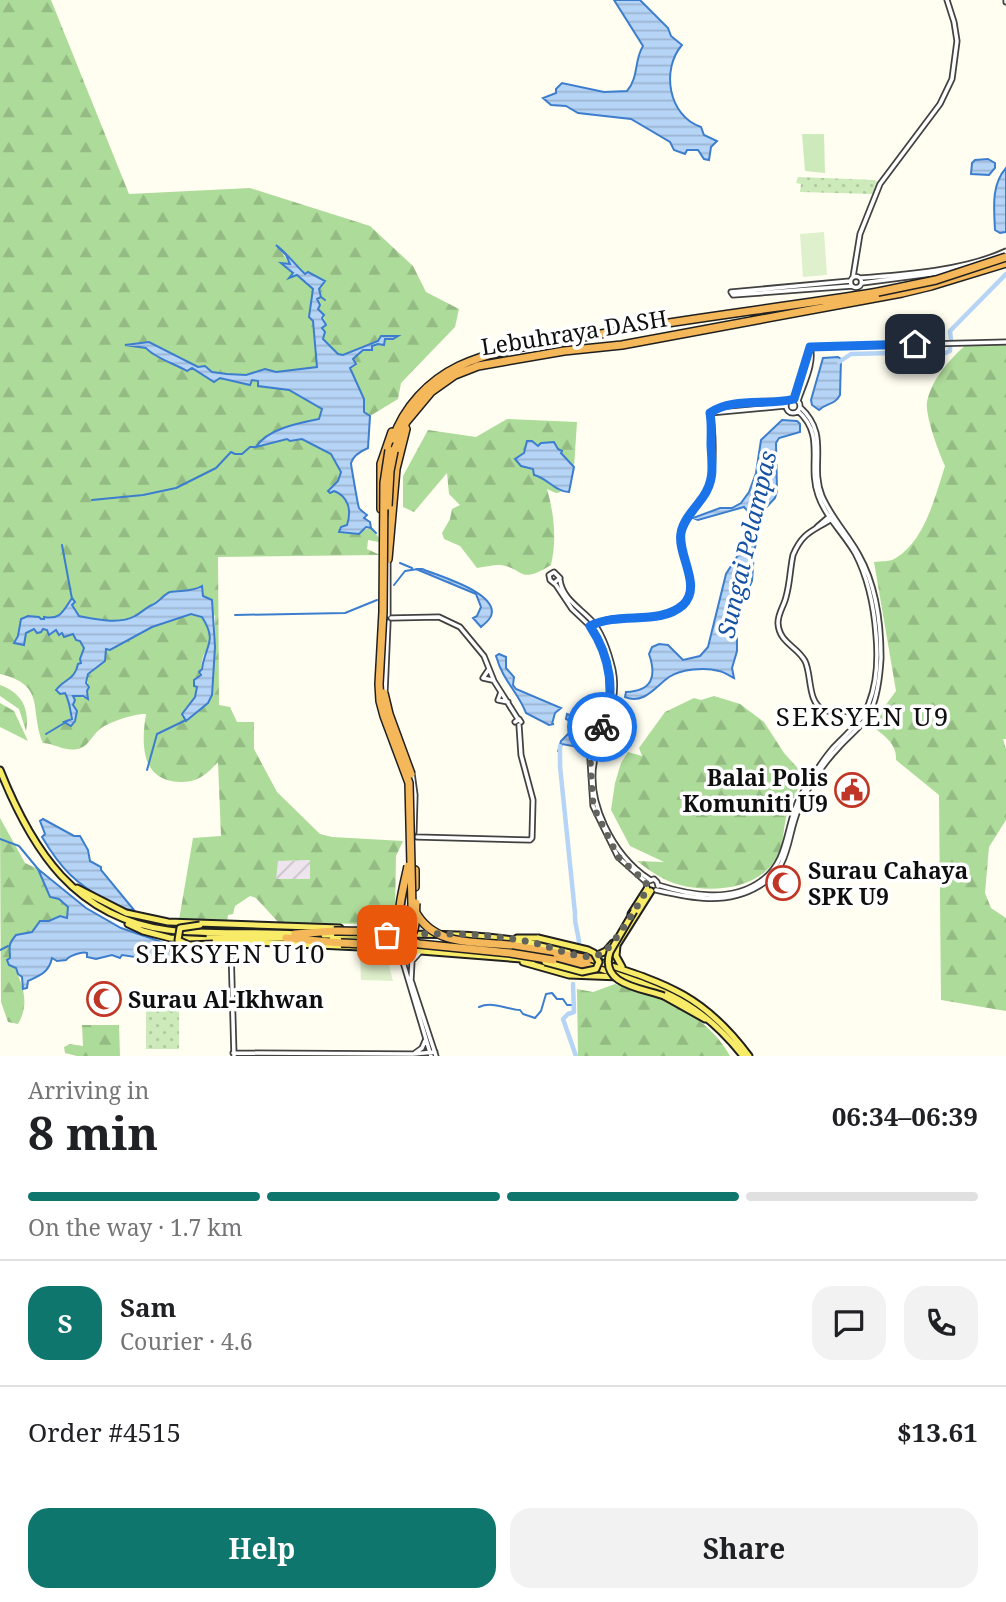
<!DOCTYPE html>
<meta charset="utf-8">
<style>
body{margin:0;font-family:"Noto Serif",serif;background:#f2f2f2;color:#202124;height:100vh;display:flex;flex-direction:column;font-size:26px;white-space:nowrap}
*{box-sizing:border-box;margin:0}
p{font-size:23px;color:#757577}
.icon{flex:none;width:38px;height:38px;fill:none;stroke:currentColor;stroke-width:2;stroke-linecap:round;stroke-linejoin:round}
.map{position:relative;height:1056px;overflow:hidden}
.panel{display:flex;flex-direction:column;background:#fff;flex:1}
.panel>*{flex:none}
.pin{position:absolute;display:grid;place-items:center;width:60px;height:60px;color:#fff;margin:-30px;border-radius:14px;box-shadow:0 4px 10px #0006}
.courier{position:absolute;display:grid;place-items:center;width:70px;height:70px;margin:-35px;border:5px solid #1a73e8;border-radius:50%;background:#fff;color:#222;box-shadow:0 2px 9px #0007}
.headline em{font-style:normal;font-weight:700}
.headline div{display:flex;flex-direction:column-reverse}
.headline{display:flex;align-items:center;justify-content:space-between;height:119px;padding:0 28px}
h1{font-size:46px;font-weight:700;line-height:52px}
.bar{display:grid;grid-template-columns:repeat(4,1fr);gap:10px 7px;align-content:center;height:84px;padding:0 28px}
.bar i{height:9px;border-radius:5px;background:#e0e0e0}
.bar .selected{background:#0f766e}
.bar p{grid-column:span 4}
.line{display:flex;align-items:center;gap:18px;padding:0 28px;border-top:2px solid #e0e0e0}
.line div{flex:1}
.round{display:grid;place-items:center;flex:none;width:74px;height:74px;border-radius:21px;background:#f2f2f2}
.cta{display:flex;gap:14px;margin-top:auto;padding:14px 28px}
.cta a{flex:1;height:80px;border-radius:21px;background:#0f766e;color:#fff;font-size:28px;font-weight:700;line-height:80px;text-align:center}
.cta a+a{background:#f2f2f2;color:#202124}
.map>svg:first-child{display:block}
.industrial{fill:url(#industrial-furrows)}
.grass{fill:#cceaba}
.forest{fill:url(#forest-firs);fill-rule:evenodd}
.park{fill:url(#park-dots)}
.pitch{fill:#dff1cc}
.water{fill:url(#water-rules);stroke:#3c7ecd;stroke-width:2}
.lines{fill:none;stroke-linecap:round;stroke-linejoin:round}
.stream{stroke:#3c7ecd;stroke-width:2}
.river{stroke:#b6d4f6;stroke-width:4.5}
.tertiary-casing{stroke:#424242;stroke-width:7}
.primary-casing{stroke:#202020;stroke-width:9}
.motorway-casing{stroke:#202020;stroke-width:10}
.tertiary{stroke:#fff;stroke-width:3.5}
.primary{stroke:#f8eb68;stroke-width:5}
.motorway{stroke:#f4b75a;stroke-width:7}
.primary-bridge-casing{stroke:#202020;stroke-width:9;stroke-linecap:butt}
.motorway-bridge-casing{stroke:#202020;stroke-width:10;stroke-linecap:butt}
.primary-bridge{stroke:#f8eb68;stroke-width:5}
.motorway-bridge{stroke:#f4b75a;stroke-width:7}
.done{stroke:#63635e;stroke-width:7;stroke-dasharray:0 12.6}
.route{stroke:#1a73e8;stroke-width:9}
.labels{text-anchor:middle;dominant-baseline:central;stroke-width:7;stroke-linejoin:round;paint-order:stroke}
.street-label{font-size:23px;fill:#0f0f0f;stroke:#fff}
.poi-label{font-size:23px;font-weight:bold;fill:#0f0f0f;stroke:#fff;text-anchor:start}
.water-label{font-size:24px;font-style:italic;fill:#1751a2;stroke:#fff}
.quarter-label{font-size:26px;letter-spacing:2px;fill:#0f0f0f;stroke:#fff}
</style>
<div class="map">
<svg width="1006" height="1056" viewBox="0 0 1006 1056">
<defs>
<pattern id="industrial-furrows" width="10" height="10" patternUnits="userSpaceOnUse" patternTransform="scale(1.75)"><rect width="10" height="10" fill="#ede4ed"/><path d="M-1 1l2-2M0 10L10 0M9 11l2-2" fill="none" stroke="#cac2ca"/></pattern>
<pattern id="forest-firs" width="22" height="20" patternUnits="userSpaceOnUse" patternTransform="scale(1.75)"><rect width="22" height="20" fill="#addb99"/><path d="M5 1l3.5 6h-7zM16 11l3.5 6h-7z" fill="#94bb83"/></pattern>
<pattern id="park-dots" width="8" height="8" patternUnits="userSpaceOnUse" patternTransform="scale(1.75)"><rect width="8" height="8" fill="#cceaba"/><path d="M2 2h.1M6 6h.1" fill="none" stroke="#aec89f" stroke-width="1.8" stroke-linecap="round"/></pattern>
<pattern id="water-rules" width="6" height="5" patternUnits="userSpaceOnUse" patternTransform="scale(1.75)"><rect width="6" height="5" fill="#b6d4f6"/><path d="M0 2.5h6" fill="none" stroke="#9bb5d2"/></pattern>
</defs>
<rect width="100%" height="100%" fill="#fffef1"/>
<path class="industrial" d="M310,860v19h-35l2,-18z"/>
<path class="grass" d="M802,134h22l1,39 -20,-2z"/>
<path class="forest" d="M0,0h51l78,194 121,-6 120,38 43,40 13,26 33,17 -4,18 -54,56 -3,16 -28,17 -6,-4 -14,-44 6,-4 -4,-4 11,-10 15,-6 3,-8 -3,5 -35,14h-5l-15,-16 -1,-11 4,-4 -3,-9 -5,-6c0,-10 1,-18 3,-28l-13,-9 -2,2c-10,-8 -15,-19 -26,-25l10,16h-7l10,8 -2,4 6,-2 16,14 -4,28 4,4 4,46 -41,5 -11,-3 -19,6h-19l-15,-3 -7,-6 -7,1 -49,-25 -19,3 16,3c7,9 29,16 41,23l4,-3 23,14 6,-4 38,3 1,5 30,4 33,19 -3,10 -17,3 -39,17 -2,6 27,-6 2,2 12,-2 29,15 10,18 -3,9 -10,9c19,2 23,18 19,35l16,5 8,-2 8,10v4l-11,-2 -1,9 13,6 -162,2 1,148 11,2 7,15h17v27l23,43 43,42 12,3 71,4 -7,15 -1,56 -18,12 -98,-1 -23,-25 -6,-2 -15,10 -2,8 -5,1 -1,7 -48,-2 14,-82 28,-2 -3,-74c-5,5 -10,11 -17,15 -6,4 -14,5 -21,5 -39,-1 -39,-38 -34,-68 -10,-1 -38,8 -46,15 -7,5 -11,16 -19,19 -15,5 -24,-4 -38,-5 -14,-33 4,-58 -43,-69zM199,589l16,27 -1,31 -6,56 -22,17 -1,-11 10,-12 8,-41 6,-10 2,-13 -9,-16 -11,-3 -39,13 -42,23 -5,-1v12l-17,14 -1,23 -15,-2 3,25 -4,5 -1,-25 -11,-15 13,-8 9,-15 -1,-4 4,-11c-3,-5 -6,-12 -11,-14 -4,-2 -8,0 -12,-1 -10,-4 -23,-6 -34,-2l-3,6v8l-10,-3 4,-5 2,-11 34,-8 13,-9 5,-10v6l7,11c17,2 45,10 61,-2 8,-7 17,-14 26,-20 9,-5 22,-3 33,-5zM310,860v19h-34l2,-18z
M968,343l38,1v395h-3l3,10v71l-17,27 -4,46 6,15 15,10v93l-65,-11 -2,-205 -43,-35c1,-17 -12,-24 -25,-35l25,-34 -22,-129c7,-1 16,0 22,-4 29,-18 39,-61 49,-92 -6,-13 -20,-50 -18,-64 5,-24 23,-43 41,-59z
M507,419l70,3 -3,45 -13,-14 -7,-11 -13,1 -3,3 -12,-3v6l-5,6 5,10 35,27 -5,1 -9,-4c7,25 10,50 4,76 -34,21 -26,2 -52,0 -7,0 -15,2 -22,3l-17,-22 -16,-7 -2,-6 8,-14 2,-10 8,-4 -11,-11 -2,-21 -33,39 -11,-5v-31l25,-46 48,7z
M0,685c22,8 30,24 26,46l-7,-22 -19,-13z
M714,696l26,8 24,18 20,31 20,22c-5,13 -13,26 -17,40 -5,15 -2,33 -13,47 -20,28 -63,31 -94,23 -16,-4 -30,-14 -43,-24l27,1 -34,-16 -19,-36 4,-27 6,-20 7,-11 14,4 -3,-8 26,-36 29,-14 7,2z
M0,703l14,8 14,30 -28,-14z
M0,818l25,45 13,6 12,28 9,2 10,8 -2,11 -7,-2 -11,5h-9l-8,11 -21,9c-10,20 28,47 7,83l-10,-2 -7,-20z
M615,984c45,12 91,29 115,72h-152l-1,-67 16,3z
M82,1025h37l1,31h-43l-12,-3 -1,-6 6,-3 13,2z"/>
<path class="park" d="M798,177l77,3 3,4 -5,10 -73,-2 1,-8 -5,-1z
M146,1006h33v43h-33z"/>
<path class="pitch" d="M824,232l3,43 -24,2 -3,-43z
M360,955l28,6 5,20 -32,-1z"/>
<path class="water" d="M614,0h26l28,28 3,8 11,9c-21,24 -14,71 19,82l3,8 13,6 -6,6 -2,13 -5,-1 -6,-9h-11l-2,4 -11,-4 -4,-8 -39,-23 -53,-6 -12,-7 -15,-1 -8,-7 13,-5v-4l6,-6 42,9 23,-1c12,-14 7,-31 16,-45z
M988,159l7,4v5l-6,7 -18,-1 1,-11 3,-3z
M1006,168v64l-6,1 -5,-3c-1,-22 -4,-45 11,-62z
M276,245c12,9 18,19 29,29l3,-2 17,9 -6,8 2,8 -4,2 3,6 -2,4 6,6 -2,3 4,7 -4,3 3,4 -2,7 15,15 5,1 35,-14 3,-5h17l-5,3h-8l-1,6 -6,-1 -6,2v4h-9l-10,9 3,5 -6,4 14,31v13l6,4 -2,32c-7,3 -15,8 -17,15 0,2 7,43 8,45 2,3 6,5 8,7l-3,3 6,4 1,6 -5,-1 -7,7 -20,-2 2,-5 6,-2c5,-15 1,-29 -13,-34l-4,2 -2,-2 10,-10 3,-9 -10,-18 -29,-15 -12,2 -3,-2 -31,8c11,-18 43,-24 63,-28l3,-10 -33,-19 -31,-4v-5l-6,-1 -2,5 -30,-7 -6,4 -22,-14 -5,3c-12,-7 -34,-14 -41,-23l-21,-3 24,-3 49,25 7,-1 7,6 15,2 19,1 19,-6 11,3 41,-5 -4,-46 -4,-4 4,-28 -16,-14 -8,3 4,-5 -12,-10 9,1 -4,-9z
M838,357l3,2 -1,36c-5,10 -14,8 -21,15l-7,-5 -1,-5 12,-42z
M782,420l15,1 3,3v8l-21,6 -3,5 1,48 -2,7 -12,13 -9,41 -2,29 -15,33v37l-5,17 2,10c-4,-2 -10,-6 -15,-7 -14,-4 -38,-2 -50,6 -14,10 -25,28 -44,20l1,-5c26,-1 31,-15 23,-38l3,-7 7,-3 9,1 15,15 17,-4 8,-9 18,-73 23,-36 3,-22 -8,-9 -46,13 -5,-2 27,-10h12l9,-5 8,-11 7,-19 5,-33z
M527,441h5l6,5 3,-3 13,-1 4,7 4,2 -1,2 13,14 -5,25c-13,0 -22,-14 -35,-17l-1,-6 -12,-3 -6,-7 9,-6z
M416,569h6c14,6 78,24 69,47 -2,5 -8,9 -10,11l-8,-9 4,-2 4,-9 -5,-13z
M202,586l1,10 9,4 3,47 -3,48 -4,8 -22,18 -4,-7 13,-17 2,-10 -3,-1v-6l7,-5 -2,-3 3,-3c3,-24 16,-27 0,-52l-11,-3 -39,13 -42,23 -4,-1 -1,12 -17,13 -2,9 3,4 -2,4 1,8 -5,-3h-10l2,4 -2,5 4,6 -2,10 -4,5 -7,-4 8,-3c-2,-9 -2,-17 -7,-26l-5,1 -4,-4c8,-11 19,-10 22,-26l3,-1 -1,-4 4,-11 -4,-7 -4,-1 -3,-6 -9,3 -2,-4 -3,2 -3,-5 -7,5 -2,-5 -4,-1 -2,3 -4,1 -3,-4 -8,4 -2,12 -10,-2 4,-7 3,-17 7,-3 11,1 2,2h3v-2c17,3 19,-6 28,-19l3,4 -3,3 7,11c16,3 40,9 56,0 6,-3 10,-8 17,-11 7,-3 12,-11 18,-13 11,-2 23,0 32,-6z
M499,654l7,3v11l8,9 -1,8 3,4 45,19 -6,5 -3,11h2l-5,1 -23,-12c-8,-21 -23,-32 -30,-57z
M567,714l24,10 -13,23 -16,-3 -4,8 3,-11 12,-12 -4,-3 1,-5 -4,-2z
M43,819l31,17h6l8,14 2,11 11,6v3l33,40c-8,1 -17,-4 -25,-8 -33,-18 -48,-33 -67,-65l3,-3 -5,-13z
M38,869l48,39 35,20 41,14 9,10 14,6 -30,2 -33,-5 -2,3 -8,-3 -16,4 -9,-2v-4c-5,-2 -18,3 -21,7l-9,1 -5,-3c-3,14 -11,17 -24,23l-1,7 -4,1 -1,-12 -4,-3 -2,-6 -7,-3 -2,-5 3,-2c0,-12 -3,-12 6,-23l16,-3 8,-11h9l11,-5 7,2 1,-11 -9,-8 -9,-2z"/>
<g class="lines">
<path class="stream" d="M321,297l4,3
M92,500l51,-5 33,-7 40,-20 15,-16 4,2h7l8,-7h6
M371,528l5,5
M62,545l10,54
M400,563l12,5
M394,585l11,-14 13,-2
M235,615l110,-2 32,-13
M46,734l20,-12
M147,770l10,-36 29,-14
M0,839l19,7 19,23
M0,950l8,-4
M479,1007c13,-6 27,2 41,3l3,4 12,4 6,-7 5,-17 6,-1 5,6h6l4,6h7"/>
<path class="river" d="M951,340l-1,-9 56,-57
M839,362l12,-8 82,-2 8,3 9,-4v-4
M560,746v20l15,147c-1,11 3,18 4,29
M573,984l1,28 -6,2 -5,5 13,37"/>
<g class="tertiary-casing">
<path id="tertiary" d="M1006,0v2
M850.5 282a5.5 5.5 0 1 1 11 0a5.5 5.5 0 1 1-11 0Z
M853,277l7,-43 20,-50 60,-80 12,-25 5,-38 -3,-19 -7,-22
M860,278c45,-3 106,-8 146,-27
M850,281l-119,11 2,3 119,-9
M862,283l92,-12
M810,347l196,-5
M786 406a7 7 0 1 1 14 0a7 7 0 1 1-14 0Z
M794,399l16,-52
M798,401c5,-16 17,-38 12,-54
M710,413c14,-11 58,-13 77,-11
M710,413l75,-7
M833,518c-19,13 -30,13 -40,37 -3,14 -3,28 -7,42 -2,9 -8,16 -8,26 1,20 19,23 27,38 7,14 2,42 19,49 15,6 21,-7 41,5
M817,527l14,-12
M560,580c2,18 20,28 32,41 11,13 17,32 21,49 7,33 -11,57 -18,88 -10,43 18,97 54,121
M554,583l6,-5 -6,-6 -5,3 1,5 6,5 16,24 18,17 9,13 9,27 2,36 -20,57 3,47 25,51 28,25 1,6
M388,615v-56
M391,618l48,-1 21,10 24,29 10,25 24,38
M592,625c29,-14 62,0 89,-19 19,-14 3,-43 0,-61 -4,-23 18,-37 27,-57 7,-16 6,-57 2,-75
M489,669l-6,9 9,2
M501,692l-3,8 10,2
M385,693l3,-71
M845,711l19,7
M515,722l4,-3 2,3
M412,773l3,22 -1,37
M417,837l113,3 2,-2 1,-38 -12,-45 -2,-30
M646,882l8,-3 3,3 1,4
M658,885c32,10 73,18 103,-4 29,-20 24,-56 39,-84 10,-17 20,-34 33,-49 13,-14 29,-26 36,-45 8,-21 9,-46 7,-68 -2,-28 -8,-57 -21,-82 -11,-19 -30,-37 -37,-58 -11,-31 8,-59 -20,-84
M656,890c35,8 70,16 103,-4 33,-19 27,-48 40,-78 9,-22 24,-44 41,-62 10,-11 24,-21 31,-36 7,-15 9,-35 10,-52 0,-34 -5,-73 -22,-103 -11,-20 -28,-38 -37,-59 -13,-32 9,-61 -22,-89
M401,919l6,-14 1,-26
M227,943l4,5 3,108
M389,950l7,3 7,9 28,94
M420,952l-8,9 -1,19 25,76
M233,1053l180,1 22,-2
M415,1053l7,-5 3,-7"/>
</g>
<g class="primary-casing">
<path id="primary" d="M0,770c32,80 75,148 168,160 43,5 86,1 129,4
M77,888l49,25 42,9 172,6
M631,914l16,-25
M128,924l15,7 27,7 190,9
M324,935c81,0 165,-7 244,17
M209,936l78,2
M517,938h21
M332,939l53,2
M447,943l22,2
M369,947l165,13
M485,947l32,2
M593,957l13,-6 7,-8
M587,958c73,24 114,33 162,98
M523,962l46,13 51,2
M585,964c69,23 111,32 158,92
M622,967l-6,-11 1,-11 34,-54
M664,996l41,23"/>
</g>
<g class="motorway-casing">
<path id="motorway" d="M393,439c11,-32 35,-58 66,-73 38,-18 84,-22 124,-29 98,-18 197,-29 295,-45
M394,451l12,-29 25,-30 24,-17 23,-9 86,-15 58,-6 280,-52 29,-7 75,-23
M381,509v-45l11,-32
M388,559l8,-90 10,-40
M415,870v17
M295,934l39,-3
M286,938l55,5
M510,945l79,14
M553,960l34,5"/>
</g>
<use href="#tertiary" class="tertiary"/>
<use href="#primary" class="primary"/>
<use href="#motorway" class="motorway"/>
<g class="primary-bridge-casing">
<path id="primary-bridge" d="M634,911l-24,41c-11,33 32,36 54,44
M200,925l-20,3 -2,12 11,5 24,-1
M538,938l50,12 6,3 5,9 -3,7 -14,3 -37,-10"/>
</g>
<g class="motorway-bridge-casing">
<path id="motorway-bridge" d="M878,292l58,-12 70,-23
M388,506l2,-35 4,-20
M384,693l5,21 22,60
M408,866c-3,15 -13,50 -7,64 3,7 10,11 18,14l91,9 43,7
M415,911c19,36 60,30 95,34
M334,931c26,-1 69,8 78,-24l-3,-124 -25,-67 -4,-15 -1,-17 4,-72 1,-129 5,-33
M341,943c18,0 62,6 72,-11 4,-8 2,-20 3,-29"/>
</g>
<use href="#primary-bridge" class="primary-bridge"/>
<use href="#motorway-bridge" class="motorway-bridge"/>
</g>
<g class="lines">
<path class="done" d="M387,935c49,-2 103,-3 151,9 19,4 43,18 63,10 10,-4 40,-53 46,-65l-1,-7 -28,-25 -25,-51 -3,-47 12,-32"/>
<path class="route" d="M602,727c15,-33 8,-71 -12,-101 30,-15 69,0 93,-21 20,-19 -6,-50 -2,-72 2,-13 15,-26 22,-36 12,-17 9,-32 8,-52 0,-10 1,-21 -1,-32 22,-16 59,-7 84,-14l16,-52 105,-3"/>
</g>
<defs>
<g id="civic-ring" transform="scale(1.75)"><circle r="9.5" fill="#fff" stroke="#c03626" stroke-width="1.5"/><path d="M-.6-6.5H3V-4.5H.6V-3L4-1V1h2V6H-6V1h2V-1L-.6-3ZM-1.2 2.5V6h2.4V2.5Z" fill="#c03626"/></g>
<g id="mosque-ring" transform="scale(1.75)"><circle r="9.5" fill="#fff" stroke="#c03626" stroke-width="1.5"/><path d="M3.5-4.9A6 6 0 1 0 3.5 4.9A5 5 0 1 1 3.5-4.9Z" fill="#c03626"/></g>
</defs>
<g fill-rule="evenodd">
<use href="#civic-ring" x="852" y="790"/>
<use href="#mosque-ring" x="783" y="883"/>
<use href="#mosque-ring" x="104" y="999"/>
</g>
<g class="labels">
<g class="street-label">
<text transform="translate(574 332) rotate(-9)">Lebuhraya DASH</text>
</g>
<g class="poi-label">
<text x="828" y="777" text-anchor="end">Balai Polis<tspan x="828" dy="26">Komuniti U9</tspan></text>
<text x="808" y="870">Surau Cahaya<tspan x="808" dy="26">SPK U9</tspan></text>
<text x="128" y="999">Surau Al-Ikhwan</text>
</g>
<g class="water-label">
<text transform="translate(746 544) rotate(-77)">Sungai Pelampas</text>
</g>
<g class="quarter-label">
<text x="863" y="716">SEKSYEN U9</text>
<text x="231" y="953">SEKSYEN U10</text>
</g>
</g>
</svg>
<div class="pin" style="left:387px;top:935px;background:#ea580c"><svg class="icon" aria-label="bag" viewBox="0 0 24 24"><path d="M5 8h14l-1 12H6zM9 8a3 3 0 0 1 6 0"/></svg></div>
<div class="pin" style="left:915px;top:344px;background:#1f2937"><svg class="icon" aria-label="home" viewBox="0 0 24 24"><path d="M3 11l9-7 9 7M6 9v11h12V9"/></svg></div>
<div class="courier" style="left:602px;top:727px"><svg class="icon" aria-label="bike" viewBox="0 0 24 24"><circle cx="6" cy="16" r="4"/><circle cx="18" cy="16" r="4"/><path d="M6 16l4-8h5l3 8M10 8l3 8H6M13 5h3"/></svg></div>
</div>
<section class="panel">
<div class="headline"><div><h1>8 min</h1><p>Arriving in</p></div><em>06:34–06:39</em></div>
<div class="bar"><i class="selected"></i><i class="selected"></i><i class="selected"></i><i></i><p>On the way · 1.7 km</p></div>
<div class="line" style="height:126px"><b class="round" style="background:#0f766e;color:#fff">S</b><div><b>Sam</b><p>Courier · 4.6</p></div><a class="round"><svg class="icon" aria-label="chat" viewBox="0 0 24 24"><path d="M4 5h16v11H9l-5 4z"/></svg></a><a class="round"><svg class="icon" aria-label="phone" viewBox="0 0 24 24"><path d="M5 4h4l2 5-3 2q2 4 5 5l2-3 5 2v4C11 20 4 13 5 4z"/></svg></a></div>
<div class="line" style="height:91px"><div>Order #4515</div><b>$13.61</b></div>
<div class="cta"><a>Help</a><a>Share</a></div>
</section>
